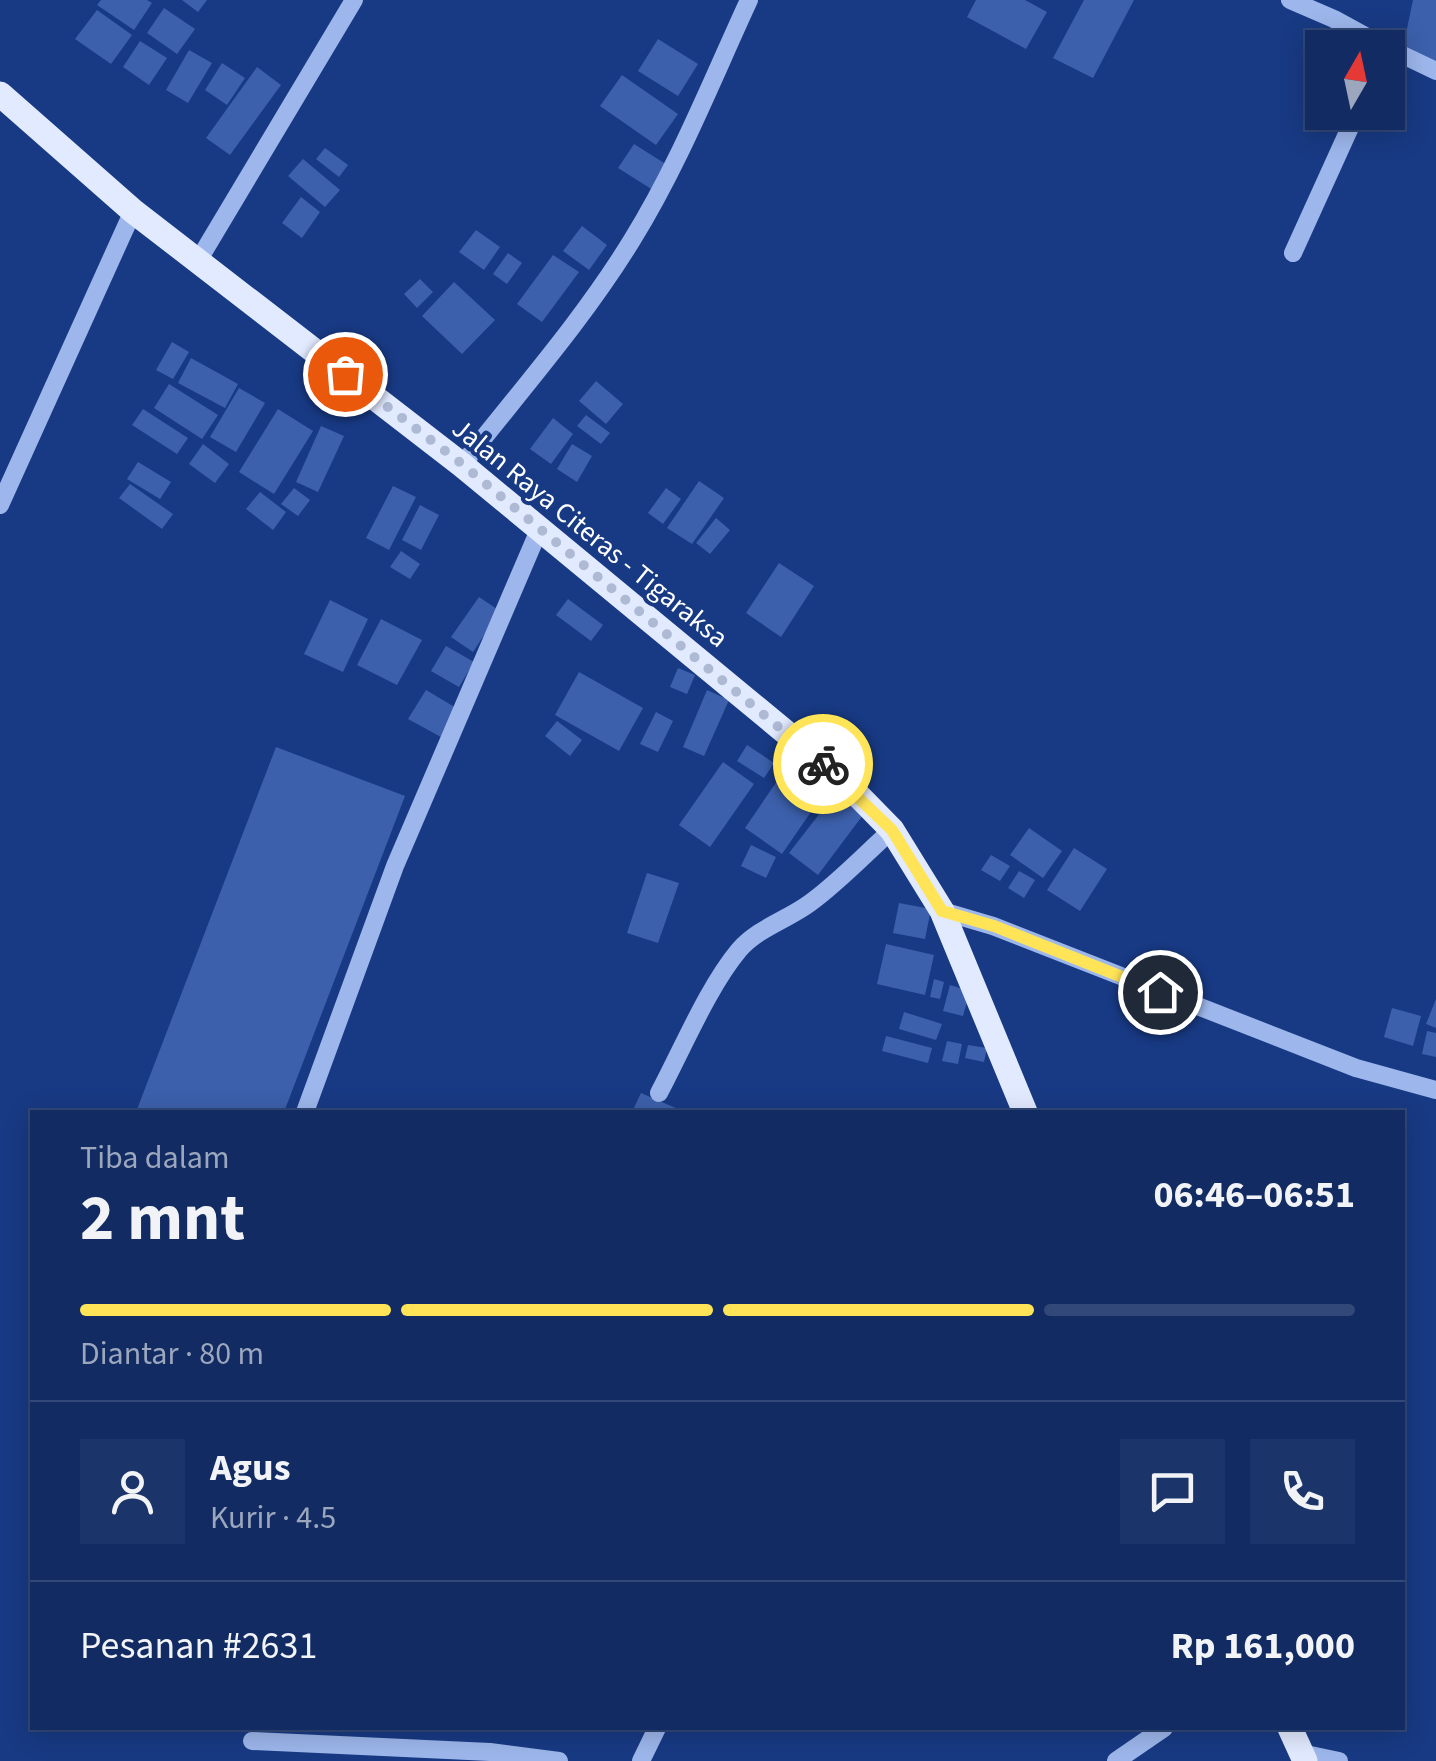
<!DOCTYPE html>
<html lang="id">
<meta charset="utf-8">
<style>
body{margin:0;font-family:"Source Sans 3",sans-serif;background:#1b3469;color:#f1f3f6;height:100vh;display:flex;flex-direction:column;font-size:38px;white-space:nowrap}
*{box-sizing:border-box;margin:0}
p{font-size:32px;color:#9ca7be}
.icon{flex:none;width:55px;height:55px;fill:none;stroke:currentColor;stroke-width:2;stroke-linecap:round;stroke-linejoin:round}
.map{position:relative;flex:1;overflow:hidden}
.side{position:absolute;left:30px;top:1110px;width:1375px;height:620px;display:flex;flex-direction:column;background:#122c63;border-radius:0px;box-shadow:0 5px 25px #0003,0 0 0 2px #314878}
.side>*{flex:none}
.needle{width:65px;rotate:9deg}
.controls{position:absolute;left:1305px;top:30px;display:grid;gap:20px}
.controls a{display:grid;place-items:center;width:100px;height:100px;border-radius:0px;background:#122c63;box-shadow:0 5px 25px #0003,0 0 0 2px #314878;font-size:50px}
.pin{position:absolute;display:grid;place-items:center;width:85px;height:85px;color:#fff;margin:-42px;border:5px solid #fff;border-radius:50%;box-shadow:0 2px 10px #0007}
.courier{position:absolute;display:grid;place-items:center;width:100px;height:100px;margin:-50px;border:8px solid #ffe458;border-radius:50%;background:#fff;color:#222;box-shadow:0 2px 12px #0007}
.head em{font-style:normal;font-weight:700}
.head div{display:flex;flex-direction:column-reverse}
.head{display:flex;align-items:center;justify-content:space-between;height:170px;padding:0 50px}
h1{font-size:65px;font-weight:700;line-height:75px}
.bar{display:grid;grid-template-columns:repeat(4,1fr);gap:15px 10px;align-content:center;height:120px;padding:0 50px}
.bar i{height:12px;border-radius:8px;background:#314878}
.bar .on{background:#ffe458}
.bar p{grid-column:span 4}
.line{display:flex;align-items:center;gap:25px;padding:0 50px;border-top:2px solid #314878}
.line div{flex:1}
.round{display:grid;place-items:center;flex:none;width:105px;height:105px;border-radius:0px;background:#1b3469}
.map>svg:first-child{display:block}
.building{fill:#3c60ac}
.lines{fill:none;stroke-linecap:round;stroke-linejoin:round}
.minor{stroke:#9db7ec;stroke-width:18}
.major{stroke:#e2eaff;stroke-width:25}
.done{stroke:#aebad4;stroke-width:10;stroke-dasharray:0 18}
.route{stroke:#ffe458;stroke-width:12}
.labels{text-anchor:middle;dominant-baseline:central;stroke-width:8;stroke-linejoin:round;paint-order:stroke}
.street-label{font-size:28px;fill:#fff;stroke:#183a84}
</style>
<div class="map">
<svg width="1436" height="1761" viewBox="0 0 1436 1761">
<rect width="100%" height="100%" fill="#183a84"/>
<path class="building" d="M101,0h46l5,3 -18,27 -37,-25z
M182,0h25l-9,12z
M976,0h49l22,12 -21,37 -59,-32z
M1084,0h50l-41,78 -40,-20z
M1413,0h23v63l-33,-15z
M164,8l31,21 -18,25 -30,-21z
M97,10l35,25 -21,29 -36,-25z
M658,39l40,25 -20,32 -40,-25z
M140,41l27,17 -18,27 -26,-18z
M189,50l23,13 -24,40 -22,-13z
M222,63l23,15 -18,27 -22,-15z
M257,67l24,18 -51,70 -24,-17z
M622,75l56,39 -22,31 -56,-39z
M634,144l38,24 -16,24 -38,-24z
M325,148l23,17 -9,12 -23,-18z
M303,159l37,31 -15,17 -37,-31z
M301,197l19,15 -18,26 -20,-15z
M582,226l25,19 -18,25 -26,-19z
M476,230l24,17 -16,23 -25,-18z
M508,253l14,10 -15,21 -14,-10z
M553,255l26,17 -37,50 -25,-18z
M420,279l13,13 -16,16 -13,-14z
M454,282l41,38 -33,34 -40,-38z
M172,342l17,10 -16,27 -17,-9z
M191,358l47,26 -13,24 -47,-25z
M596,381l27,23 -17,20 -27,-23z
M169,384l49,31 -16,24 -48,-31z
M239,388l26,15 -29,49 -26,-15z
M143,409l45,29 -11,16 -45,-29z
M278,409l35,22 -39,63 -35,-22z
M586,415l24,18 -9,11 -24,-18z
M553,418l20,16 -22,30 -21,-15z
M321,426l23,10 -26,56 -22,-10z
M203,444l26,20 -14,19 -26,-19z
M572,444l20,12 -15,26 -20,-13z
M138,462l33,20 -11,17 -33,-20z
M699,481l25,17 -32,46 -25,-16z
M130,484l43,30 -11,15 -43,-31z
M393,486l23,11 -27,53 -23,-12z
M294,488l16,12 -12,16 -17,-12z
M666,488l15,11 -18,25 -15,-11z
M260,492l26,20 -13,18 -27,-21z
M420,505l19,10 -18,35 -19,-10z
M716,518l14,12 -20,24 -14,-11z
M401,551l19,13 -10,15 -20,-12z
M779,563l35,23 -33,51 -35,-24z
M479,597l21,14 -27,41 -22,-15z
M568,599l35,26 -12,16 -35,-26z
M330,600l38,19 -25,53 -39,-18z
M381,619l41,21 -25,45 -40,-20z
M446,646l28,16 -15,25 -28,-16z
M678,668l17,7 -8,19 -17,-7z
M579,672l64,36 -24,43 -64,-36z
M426,690l32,19 -17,28 -33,-18z
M707,690l22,10 -25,56 -21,-9z
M656,712l17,9 -15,31 -18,-8z
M557,721l25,19 -12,16 -25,-20z
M747,745l27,18 -10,15 -27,-17z
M276,747l129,49 -121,316h-148z
M723,762l31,22 -44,63 -31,-22z
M788,765l38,25 -44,64 -37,-26z
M838,790l28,21 -48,64 -29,-22z
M1029,828l33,23 -19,27 -33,-23z
M751,845l25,12 -10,21 -25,-12z
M1074,848l33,21 -27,42 -33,-21z
M991,855l19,11 -10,15 -19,-11z
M1019,871l16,9 -11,18 -16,-10z
M647,873l32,10 -21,60 -31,-10z
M899,903l32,6 -6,30 -32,-6z
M886,944l48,11 -9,40 -48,-11z
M934,979l10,3 -4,17 -10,-2z
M950,985l20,6 -7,25 -20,-5z
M1436,999v29l-10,-4z
M1392,1008l29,8 -8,30 -29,-9z
M904,1012l38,12 -6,16 -37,-11z
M1427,1031l9,2v24l-14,-3z
M886,1036l46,12 -4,15 -46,-12z
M947,1041l15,3 -4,20 -16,-3z
M968,1045l19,3 -3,14 -19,-4z
M641,1093l44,19h-53z"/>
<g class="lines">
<path class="minor" d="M1290,0l44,19 53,29
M1388,48l48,23
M1293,253l64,-141
M198,261l156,-261
M462,465c58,-74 121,-145 170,-225 47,-76 80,-160 117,-240
M0,505l133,-294
M942,911l51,15 363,142 80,22
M659,1093c23,-43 49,-106 80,-143 19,-22 48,-30 71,-47 29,-21 55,-49 82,-73
M305,1112l90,-246 144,-336
M252,1741l238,11 69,9
M1301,1753l38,8
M641,1761l16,-33
M1116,1761l48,-33"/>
<path class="major" d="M0,94l133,117 329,254 379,313 51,52 50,81 83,201
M1290,1728l15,33"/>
</g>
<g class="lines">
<path class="done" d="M345,374l117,90 361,300"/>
<path class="route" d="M823,764l69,66 50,81 52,15 166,66"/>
</g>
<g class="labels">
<g class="street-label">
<text transform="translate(590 533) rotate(39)">Jalan Raya Citeras - Tigaraksa</text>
</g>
</g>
</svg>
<div class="controls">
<a><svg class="needle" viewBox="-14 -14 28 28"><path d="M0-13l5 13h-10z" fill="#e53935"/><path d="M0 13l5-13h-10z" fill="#9ca7be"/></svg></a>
</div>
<div class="pin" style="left:345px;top:374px;background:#ea580c"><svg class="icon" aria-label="bag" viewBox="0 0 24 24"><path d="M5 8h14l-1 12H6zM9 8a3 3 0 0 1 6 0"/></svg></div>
<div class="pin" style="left:1160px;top:992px;background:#1f2937"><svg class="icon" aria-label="home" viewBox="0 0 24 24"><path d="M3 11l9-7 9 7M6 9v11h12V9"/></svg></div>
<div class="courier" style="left:823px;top:764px"><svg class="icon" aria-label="bike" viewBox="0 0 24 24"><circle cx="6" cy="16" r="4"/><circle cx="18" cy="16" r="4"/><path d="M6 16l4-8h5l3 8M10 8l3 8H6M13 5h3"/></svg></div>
<section class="side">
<div class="head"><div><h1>2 mnt</h1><p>Tiba dalam</p></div><em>06:46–06:51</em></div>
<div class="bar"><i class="on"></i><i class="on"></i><i class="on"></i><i></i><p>Diantar · 80 m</p></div>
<div class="line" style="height:180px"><a class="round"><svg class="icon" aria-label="person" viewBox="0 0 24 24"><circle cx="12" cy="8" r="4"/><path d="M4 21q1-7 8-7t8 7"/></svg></a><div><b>Agus</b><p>Kurir · 4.5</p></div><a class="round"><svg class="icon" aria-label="chat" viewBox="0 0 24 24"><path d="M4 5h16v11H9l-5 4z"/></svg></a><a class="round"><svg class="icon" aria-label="phone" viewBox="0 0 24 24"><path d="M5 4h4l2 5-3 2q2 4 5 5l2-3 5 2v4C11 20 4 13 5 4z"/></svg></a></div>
<div class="line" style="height:130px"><div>Pesanan #2631</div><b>Rp 161,000</b></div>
</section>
</div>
